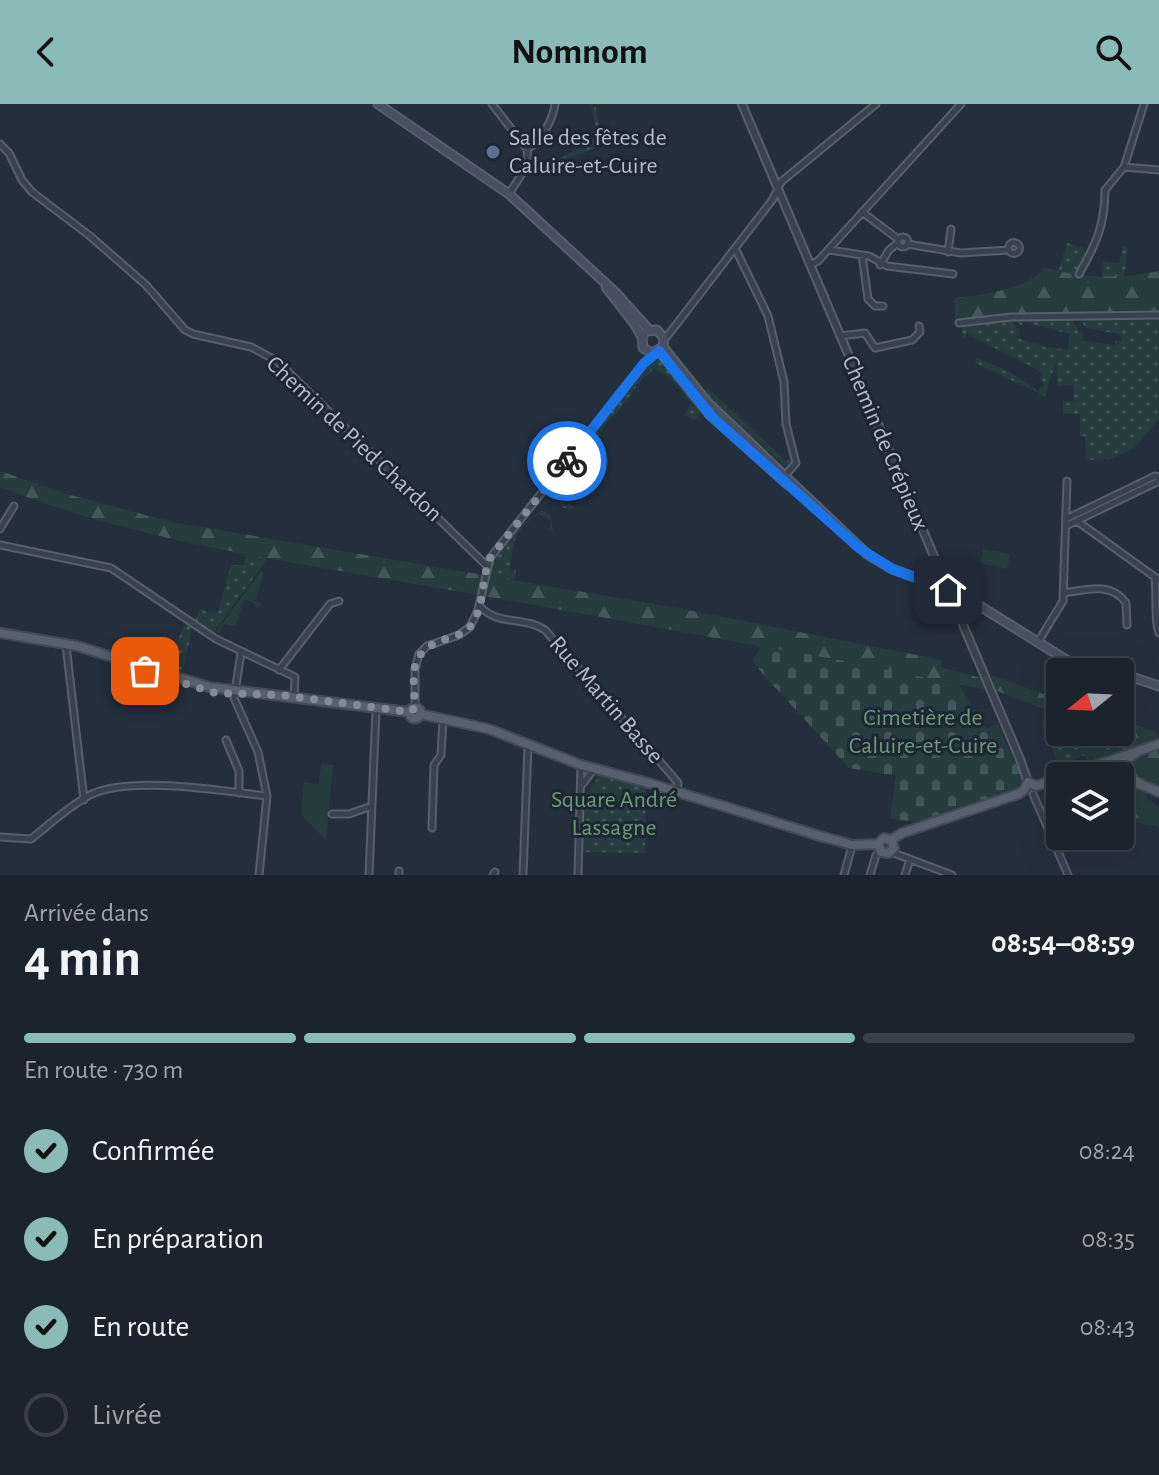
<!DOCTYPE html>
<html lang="fr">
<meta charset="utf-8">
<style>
body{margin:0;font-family:"Alegreya Sans",sans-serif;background:#242b36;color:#f1f3f6;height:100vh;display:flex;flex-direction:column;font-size:30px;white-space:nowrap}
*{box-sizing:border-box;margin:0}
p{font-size:26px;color:#a0a4aa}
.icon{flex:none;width:44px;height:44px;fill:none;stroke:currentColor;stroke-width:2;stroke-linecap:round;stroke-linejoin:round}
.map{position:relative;height:771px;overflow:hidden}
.details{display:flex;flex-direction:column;background:#1b232e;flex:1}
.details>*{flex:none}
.needle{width:52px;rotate:252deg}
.fabs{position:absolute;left:1046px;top:554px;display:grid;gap:16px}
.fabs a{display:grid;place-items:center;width:88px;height:88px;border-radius:8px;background:#1b232e;box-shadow:0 8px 32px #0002,0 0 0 2px #39404a;font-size:40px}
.pin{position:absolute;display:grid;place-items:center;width:68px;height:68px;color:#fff;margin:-34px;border-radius:16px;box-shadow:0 4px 12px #0006}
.courier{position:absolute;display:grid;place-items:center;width:80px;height:80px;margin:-40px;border:6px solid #1a73e8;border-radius:50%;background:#fff;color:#222;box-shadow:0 2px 10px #0007}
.summary em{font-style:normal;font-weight:700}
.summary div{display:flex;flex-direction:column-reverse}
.summary{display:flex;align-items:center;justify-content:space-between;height:136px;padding:0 24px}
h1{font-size:52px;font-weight:700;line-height:60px}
.bar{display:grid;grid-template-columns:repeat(4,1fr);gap:12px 8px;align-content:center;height:96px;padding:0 24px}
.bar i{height:10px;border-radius:6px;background:#39404a}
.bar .active{background:#8bbbb9}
.bar p{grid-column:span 4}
ol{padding:0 24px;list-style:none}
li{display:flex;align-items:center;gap:24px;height:88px}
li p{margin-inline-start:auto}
li .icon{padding:8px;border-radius:50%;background:#8bbbb9;color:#111;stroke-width:4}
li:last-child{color:#a0a4aa}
li i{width:44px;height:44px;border:4px solid #39404a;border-radius:50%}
header{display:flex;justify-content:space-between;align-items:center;height:104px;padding:0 24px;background:#8bbbb9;color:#111;font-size:36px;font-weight:700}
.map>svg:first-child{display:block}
.grass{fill:url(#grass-dots)}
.forest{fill:url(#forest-firs)}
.cemetery{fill:url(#cemetery-stones)}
.garden{fill:#263c3f}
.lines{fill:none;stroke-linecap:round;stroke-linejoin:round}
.minor-casing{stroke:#565f6c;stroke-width:9}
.tertiary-casing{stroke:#565f6c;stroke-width:10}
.secondary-casing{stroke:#565f6c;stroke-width:11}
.primary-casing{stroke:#414a57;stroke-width:12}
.minor{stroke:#38414e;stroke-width:5}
.tertiary{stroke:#38414e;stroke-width:6}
.secondary{stroke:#465061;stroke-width:7}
.primary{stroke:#56606e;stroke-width:8}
.done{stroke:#828b98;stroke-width:8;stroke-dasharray:0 14.4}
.route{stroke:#1a73e8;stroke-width:10}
.service-dot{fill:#5c6f8a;stroke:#1d2633;stroke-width:3}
.labels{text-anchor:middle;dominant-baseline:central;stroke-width:6;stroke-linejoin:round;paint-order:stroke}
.poi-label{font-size:24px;fill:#b4bcc9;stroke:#1d2633;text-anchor:start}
.street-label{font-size:24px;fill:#b4bcc9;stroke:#1d2633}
.park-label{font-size:24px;fill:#6b9a76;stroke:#1d2633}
</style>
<header><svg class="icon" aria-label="back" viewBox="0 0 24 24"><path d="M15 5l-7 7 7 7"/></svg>Nomnom<svg class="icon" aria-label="search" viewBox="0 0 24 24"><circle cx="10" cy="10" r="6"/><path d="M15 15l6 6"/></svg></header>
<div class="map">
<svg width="1159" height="771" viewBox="0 0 1159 771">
<defs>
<pattern id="grass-dots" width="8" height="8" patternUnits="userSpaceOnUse" patternTransform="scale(2)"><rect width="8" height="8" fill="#263c3f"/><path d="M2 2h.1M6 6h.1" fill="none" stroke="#435659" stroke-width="1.8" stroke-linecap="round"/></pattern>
<pattern id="forest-firs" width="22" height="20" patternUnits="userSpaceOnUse" patternTransform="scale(2)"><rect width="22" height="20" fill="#263c3f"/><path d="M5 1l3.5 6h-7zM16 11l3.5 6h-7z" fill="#435659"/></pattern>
<pattern id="cemetery-stones" width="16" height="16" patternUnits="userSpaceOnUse" patternTransform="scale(2)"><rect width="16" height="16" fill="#263c3f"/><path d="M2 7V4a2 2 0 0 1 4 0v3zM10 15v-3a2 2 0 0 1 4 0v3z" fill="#435659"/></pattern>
</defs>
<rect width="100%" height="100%" fill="#242f3e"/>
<path class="grass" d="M591,0l5,4 7,38 -50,17 45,-27z
M1067,139l17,5 -1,2 5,4 -11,20 -19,-2z
M1123,142l5,2 -4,29h-22l1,-16 16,2z
M1072,215l6,11 5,3 -1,8 33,4v-4h7l-2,-7 -34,-6 -6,-9h79v100l-24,28 -24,12 -25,1 -1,-24h-5v-22h-17v-13h11l-1,-16 -16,1 -1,-25 -11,35 -70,-33 2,-5 33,14 28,19 6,-7 -5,-4 4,-6 -7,-5 -69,-35 -4,6 -1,-13 49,-6 9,10 -2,7 25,8 25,4 2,-16 -47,-12 -1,4 -6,-5z
M652,256h7l41,48 -2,9 -5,3 -9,-5 7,-12 -19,-24 -18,-11 -6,8 -3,-1 -29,39c-12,6 -23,28 -19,42l-24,8 -9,16 1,19 -3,3 4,4 3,-2 5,3 -4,3 -8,-3 -5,-16 4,-16z
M708,284l78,73 6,-1 -5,9 -75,-70 -7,-7z
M542,406l8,4 3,18 -3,-3v-9l-11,-6c-26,15 -25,28 -29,55l6,1 -2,11 -27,-3c9,-28 31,-53 55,-68z
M246,450l22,4 -54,74 -19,-12 6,-12 8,5 9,-1 13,-47h13z
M186,518l6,5 -10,50 -32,-12 2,-5 15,3 5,-12 4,-1v-6z
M1045,605l15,6v17h17l8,23 -27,10 -15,-42z
M1096,628h13l31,14 -35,11z
M600,671l46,11 -1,67 -62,-1v-54z"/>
<path class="forest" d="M1044,163c38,12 76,12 115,4v41l-119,1 -85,9v-24c22,-2 79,-10 89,-31z
M0,367l67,23 105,28 505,86 255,50 10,2 -2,7 41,11 6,12 -46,-9 -1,2 -85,-20c-145,-25 -289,-53 -434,-78 -144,-25 -286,-45 -421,-98z
M991,571l69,25v15l-63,-24z
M1120,615l36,13 3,7 -19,7 -31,-14h11z
M1077,628h19l9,25 -17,6z
M1159,644v40l-22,-9 -8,-12 3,-7z
M1120,677l26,11 1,6 12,9v20l-39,-8z"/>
<path class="cemetery" d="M761,542l95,17 103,22 27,44 12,-4 25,54 -6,9 -97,34 -30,-3 6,-43 -47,-8 -87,-95 -9,-12z"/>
<path class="garden" d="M983,445l27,5 -3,15 -27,-6z
M261,467l3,3 -9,27 7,2 -5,6 -4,-7 -9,-2 -9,26 -10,-2 -5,6 1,5 -5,-3z
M321,660l12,1 -7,75 -25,-26 3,-32 15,2z"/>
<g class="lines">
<g class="minor-casing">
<path id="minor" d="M492,0l35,45c3,17 -9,30 -18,45
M0,40l9,9 13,27 10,12 58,44 56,49 39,45 8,4 58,13 26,14 210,205
M527,45c14,-8 26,-29 28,-45
M1124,63l35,3
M862,108l36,27
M898 138a5 5 0 1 1 10 0a5 5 0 1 1-10 0Z
M1008.5 144a5.5 5.5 0 1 1 11 0a5.5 5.5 0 1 1-11 0Z
M907,140l54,9 48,-3
M735,144l33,68 16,66 2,42 10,39 -13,15
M829,146l40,6 18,10 66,8
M948,148l3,-23
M862,151l6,44 7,7h8
M810,161l8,-4 10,-11 133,-146
M880,161l9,-15 9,-7
M1079,170c17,-30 26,-49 26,-84l19,-23 20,-63
M959,219l52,-6 148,-2
M840,232l25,-3 10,15 37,-8 8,-8 -1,-6
M665,235l108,-140 8,-17 95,-78
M1066,415l89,-43 4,1
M1077,417l82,59
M1066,422l93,-45
M0,425l14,-23
M0,441l111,23 105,71 79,38 -1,20
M1155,474c2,15 -1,44 4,55
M1063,489c23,-3 48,-12 63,10l1,22
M480,502c16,20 45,10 65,24l123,141 10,12 -1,8
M1038,538l25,-41 4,-120
M66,541l18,155
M241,549l-7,45 24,54 9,44 -8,79
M279,566l51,-66 9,-3
M415,604v-39l4,-15 8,-8 32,-11 11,-8 8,-17 12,-52 154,-195 10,-9
M226,636l13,31v22
M581,682l13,-17
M1033,690l35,81
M332,710h17l23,-8
M432,724l2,-63 7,-10 2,-36
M0,733l31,2c19,-15 38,-33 59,-44 39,-20 133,-4 177,1
M891,748l61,23
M369,771l7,-166
M399,771v-4
M493,771l2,-3
M523,771l5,-130
M578,771l3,-110
M844,771l8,-29
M870,771l6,-20 5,-3
M905,771l5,-16"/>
</g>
<g class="tertiary-casing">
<path id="tertiary" d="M742,0l278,655 8,23"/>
</g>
<g class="secondary-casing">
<path id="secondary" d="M378,0l131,90 106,98 34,38
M606,183l28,36 8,14 1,11 9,5 11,-6 1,-9 -7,-8 -11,1 -4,6
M663,243l44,55 160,152 25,15 67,24 117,73 36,6
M659,247l51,64 78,70
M1120,569l39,13"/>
</g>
<g class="primary-casing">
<path id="primary" d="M0,529l77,13 132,41 200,25
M409.5 609a5.5 5.5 0 1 1 11 0a5.5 5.5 0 1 1-11 0Z
M420,610l69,15 92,36 64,17 175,54 32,9 26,-1
M1136,649l-9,6 -2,11 6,8 13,8
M1090,665l18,2 12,5
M1065,672l94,-32
M1120,672l39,16
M878,740l6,-6 7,2 11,-7 116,-39 6,-4 4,-8 8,4 24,-8
M878,740l3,8 8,1 5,-5 -3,-8"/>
</g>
<use href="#minor" class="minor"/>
<use href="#tertiary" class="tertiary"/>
<use href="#secondary" class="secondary"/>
<use href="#primary" class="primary"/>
</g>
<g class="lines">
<path class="done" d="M145,567l70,22 67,2 127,17 6,-4c-2,-39 -7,-57 34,-70 9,-3 17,-5 22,-13 14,-18 10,-46 19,-67l77,-97"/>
<path class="route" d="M567,357l77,-98 15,-12 53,66 147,131 33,21 56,21"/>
</g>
<circle class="service-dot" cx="493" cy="48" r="8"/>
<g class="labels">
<g class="poi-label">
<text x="509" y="34">Salle des fêtes de<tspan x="509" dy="28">Caluire-et-Cuire</tspan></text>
</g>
<g class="street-label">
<text transform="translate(354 335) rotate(43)">Chemin de Pied Chardon</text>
<text transform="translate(885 339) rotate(67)">Chemin de Crépieux</text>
<text transform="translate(606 596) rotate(49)">Rue Martin Basse</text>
</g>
<g class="park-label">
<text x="923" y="614">Cimetière de<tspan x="923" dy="28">Caluire-et-Cuire</tspan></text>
<text x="614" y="696">Square André<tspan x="614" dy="28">Lassagne</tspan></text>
</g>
</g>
</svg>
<div class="fabs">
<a><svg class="needle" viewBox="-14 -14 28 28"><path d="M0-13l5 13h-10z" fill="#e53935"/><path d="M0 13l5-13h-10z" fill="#a0a4aa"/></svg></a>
<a><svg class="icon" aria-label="layers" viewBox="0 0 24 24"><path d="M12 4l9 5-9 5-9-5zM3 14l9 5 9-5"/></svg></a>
</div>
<div class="pin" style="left:145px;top:567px;background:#ea580c"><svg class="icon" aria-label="bag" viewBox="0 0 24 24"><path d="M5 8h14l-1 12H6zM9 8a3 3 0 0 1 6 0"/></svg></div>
<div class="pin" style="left:948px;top:486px;background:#1f2937"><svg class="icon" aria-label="home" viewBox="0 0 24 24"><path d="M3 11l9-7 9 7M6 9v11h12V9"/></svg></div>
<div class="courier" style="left:567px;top:357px"><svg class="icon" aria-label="bike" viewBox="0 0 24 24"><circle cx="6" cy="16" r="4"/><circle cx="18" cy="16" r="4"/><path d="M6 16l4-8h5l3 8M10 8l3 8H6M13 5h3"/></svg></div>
</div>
<section class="details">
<div class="summary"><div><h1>4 min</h1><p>Arrivée dans</p></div><em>08:54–08:59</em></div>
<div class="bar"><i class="active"></i><i class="active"></i><i class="active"></i><i></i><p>En route · 730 m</p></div>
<ol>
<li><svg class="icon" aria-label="check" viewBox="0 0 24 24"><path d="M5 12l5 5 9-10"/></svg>Confirmée<p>08:24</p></li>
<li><svg class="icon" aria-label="check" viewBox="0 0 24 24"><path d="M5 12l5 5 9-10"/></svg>En préparation<p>08:35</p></li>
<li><svg class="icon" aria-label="check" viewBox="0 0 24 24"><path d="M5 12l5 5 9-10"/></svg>En route<p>08:43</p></li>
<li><i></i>Livrée</li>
</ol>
</section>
